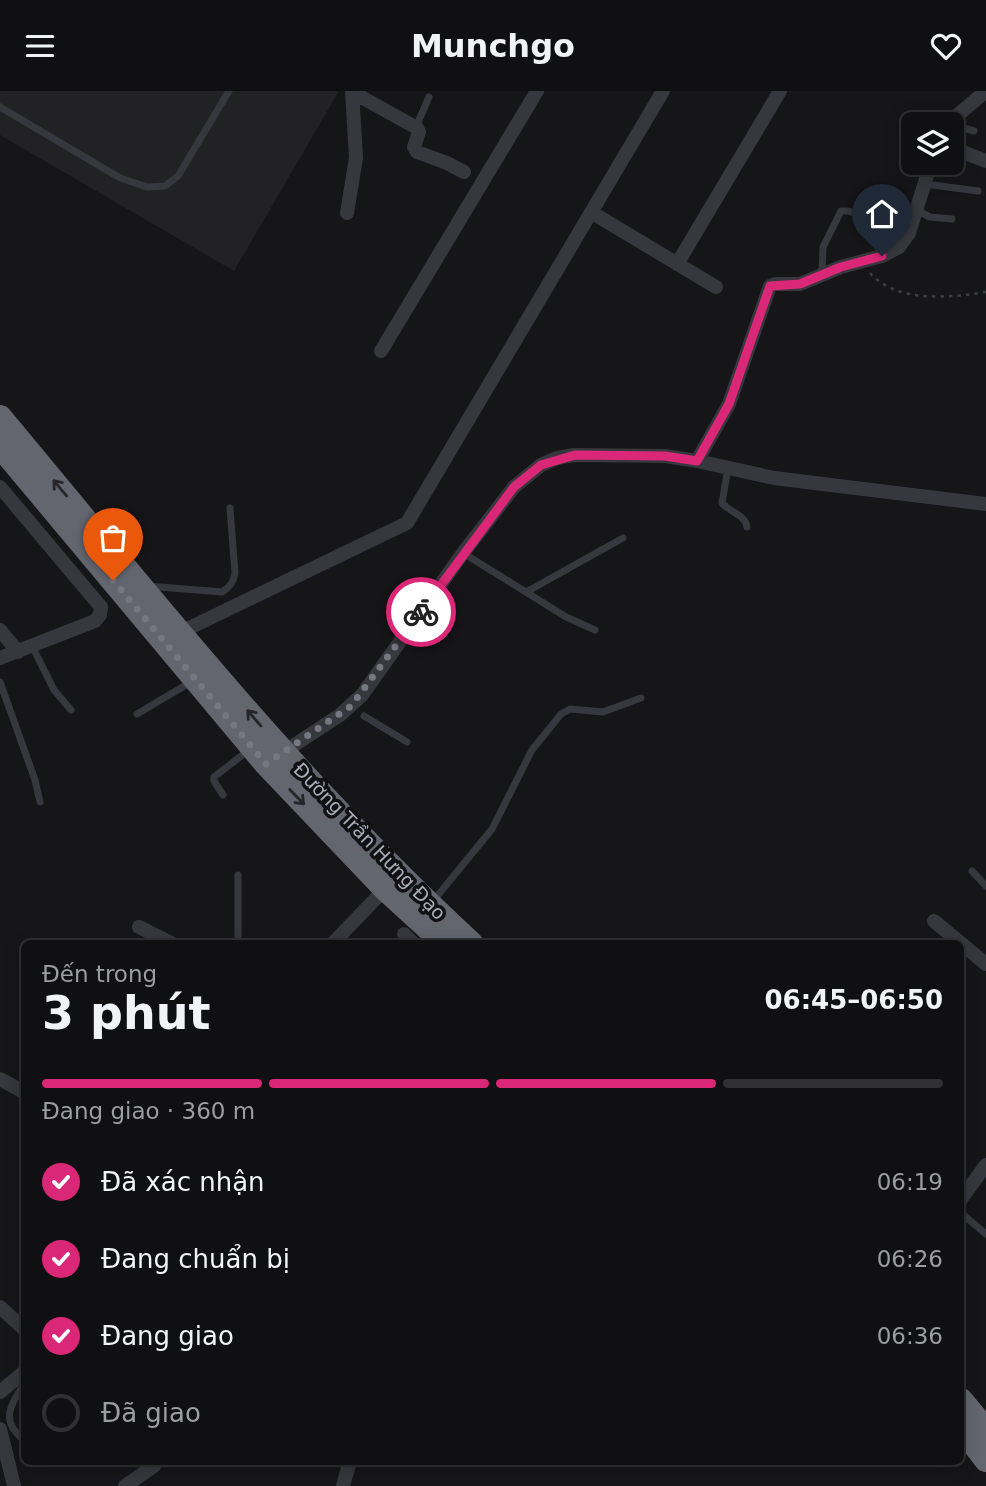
<!DOCTYPE html>
<html lang="vi">
<meta charset="utf-8">
<style>
body{margin:0;font-family:"DejaVu Sans",sans-serif;background:#19191b;color:#f1f3f6;height:100vh;display:flex;flex-direction:column;font-size:26px;white-space:nowrap}
*{box-sizing:border-box;margin:0}
p{font-size:23px;color:#9c9d9f}
.icon{flex:none;width:38px;height:38px;fill:none;stroke:currentColor;stroke-width:2;stroke-linecap:round;stroke-linejoin:round}
.map{position:relative;flex:1;overflow:hidden}
.details{position:absolute;left:21px;top:849px;width:943px;height:525px;display:flex;flex-direction:column;background:#101012;border-radius:10px;box-shadow:0 4px 18px #0003,0 0 0 2px #303032}
.details>*{flex:none}
.buttons{position:absolute;left:901px;top:21px;display:grid;gap:14px}
.buttons a{display:grid;place-items:center;width:63px;height:63px;border-radius:10px;background:#101012;box-shadow:0 4px 18px #0003,0 0 0 2px #303032;font-size:35px}
.pin{position:absolute;display:grid;place-items:center;width:60px;height:60px;color:#fff;margin:-72px -30px;border-radius:50% 50% 50% 0;rotate:-45deg;box-shadow:0 0 7px #0007}
.pin .icon{rotate:45deg}
.courier{position:absolute;display:grid;place-items:center;width:70px;height:70px;margin:-35px;border:5px solid #db2777;border-radius:50%;background:#fff;color:#222;box-shadow:0 2px 9px #0007}
.headline em{font-style:normal;font-weight:800}
.headline div{display:flex;flex-direction:column-reverse}
.headline{display:flex;align-items:center;justify-content:space-between;height:119px;padding:0 21px}
h1{font-size:46px;font-weight:800;line-height:52px}
.bar{display:grid;grid-template-columns:repeat(4,1fr);gap:10px 7px;align-content:center;height:84px;padding:0 21px}
.bar i{height:9px;border-radius:5px;background:#303032}
.bar .active{background:#db2777}
.bar p{grid-column:span 4}
ol{padding:0 21px;list-style:none}
li{display:flex;align-items:center;gap:21px;height:77px}
li p{margin-inline-start:auto}
li .icon{padding:7px;border-radius:50%;background:#db2777;color:#fff;stroke-width:4}
li:last-child{color:#9c9d9f}
li i{width:38px;height:38px;border:4px solid #303032;border-radius:50%}
header{display:flex;justify-content:space-between;align-items:center;height:91px;padding:0 21px;background:#101012;font-size:32px;font-weight:800}
.map>svg:first-child{display:block}
.built{fill:#222225}
.lines{fill:none;stroke-linecap:round;stroke-linejoin:round}
.path{stroke:#3d3f44;stroke-width:2.5;stroke-dasharray:3.5 5;stroke-linecap:butt}
.lane{stroke:#37383d;stroke-width:7}
.street{stroke:#37383d;stroke-width:14}
.highway{stroke:#63666e;stroke-width:24}
.oneway{stroke:#26262a}
.done{stroke:#757880;stroke-width:7;stroke-dasharray:0 12.6}
.route{stroke:#db2777;stroke-width:9}
.labels{text-anchor:middle;dominant-baseline:central;stroke-width:7;stroke-linejoin:round;paint-order:stroke}
.street-label{font-size:19px;fill:#a8adb8;stroke:#111113}
</style>
<header><svg class="icon" aria-label="menu" viewBox="0 0 24 24"><path d="M4 6h16M4 12h16M4 18h16"/></svg>Munchgo<svg class="icon" aria-label="heart" viewBox="0 0 24 24"><path d="M12 20l-8-8c-3-5 5-10 8-4 3-6 11-1 8 4z"/></svg></header>
<div class="map">
<svg width="986" height="1395" viewBox="0 0 986 1395">
<rect width="100%" height="100%" fill="#161618"/>
<path class="built" d="M0,0h339l-105,180 -234,-136z"/>
<g class="lines">
<path class="path" d="M870,182c27,30 79,25 116,19"/>
<path class="lane" d="M0,16l120,71 27,9 18,-1 13,-10 51,-85
M952,34l22,6
M416,36l13,-30
M925,93l53,7
M916,119l14,7 22,2
M822,183l1,-27 18,-36h7l15,5
M728,377l-6,35c8,10 23,11 25,24
M463,462l103,64 29,13
M147,495l75,6c8,-5 12,-10 13,-19l-5,-65
M528,500l95,-53
M32,555l22,44 17,20
M0,591l35,98 5,22
M137,623l54,-32
M364,625l43,26
M223,704l-9,-14v-4l35,-27
M972,780l14,15
M238,784v68
M434,809l58,-71 40,-79 29,-36 9,-5 33,3 38,-14
M961,1122l25,21
M24,1293c-14,22 -24,37 0,56"/>
<path class="street" d="M352,1l65,36 2,4 -5,15 3,5 30,11 17,9
M947,33l39,-33
M952,57l34,13
M591,121l125,75
M347,122l9,-55 -4,-67
M677,173l103,-173
M381,260l156,-260
M697,370l32,-57 41,-118 5,-2h25l41,-17 41,-11 17,-9 10,-14 22,-70
M0,396l101,120 -1,8 -5,6 -95,37
M0,539l18,22
M181,541l226,-109 256,-432
M279,664l61,-40 22,-20 101,-142 51,-66 27,-22 16,-7 17,-3 91,1 32,5 77,17 212,26
M934,830l52,43
M139,836l32,16
M404,843l9,9
M333,852l52,-54
M0,988l24,13
M961,1108l25,-34
M0,1216l24,22
M0,1301l24,-20
M0,1338l14,57
M125,1395l29,-20
M343,1395l7,-25"/>
<path class="highway" d="M0,326c151,181 298,367 471,526
M0,355l266,318 119,125 59,54
M961,1309l25,30
M961,1336l25,33"/>
</g>
<defs><path id="oneway-shaft" d="M-6 0H5M1.5-3L5.5 0L1.5 3" fill="none" stroke-width="1.6" stroke-linecap="round" stroke-linejoin="round" transform="scale(1.75)"/></defs>
<g class="oneway">
<use href="#oneway-shaft" transform="translate(60 397) rotate(-130)"/>
<use href="#oneway-shaft" transform="translate(254 627) rotate(-131)"/>
<use href="#oneway-shaft" transform="translate(297 706) rotate(46)"/>
</g>
<g class="lines">
<path class="done" d="M113,489l153,184 85,-58 70,-94"/>
<path class="route" d="M421,521l93,-125 27,-22 34,-10 90,1 32,5 32,-57 41,-118 30,-2 41,-17 41,-11"/>
</g>
<g class="labels">
<g class="street-label">
<text transform="translate(370 750) rotate(46)">Đường Trần Hưng Đạo</text>
</g>
</g>
</svg>
<div class="buttons">
<a><svg class="icon" aria-label="layers" viewBox="0 0 24 24"><path d="M12 4l9 5-9 5-9-5zM3 14l9 5 9-5"/></svg></a>
</div>
<div class="pin" style="left:113px;top:489px;background:#ea580c"><svg class="icon" aria-label="bag" viewBox="0 0 24 24"><path d="M5 8h14l-1 12H6zM9 8a3 3 0 0 1 6 0"/></svg></div>
<div class="pin" style="left:882px;top:165px;background:#1f2937"><svg class="icon" aria-label="home" viewBox="0 0 24 24"><path d="M3 11l9-7 9 7M6 9v11h12V9"/></svg></div>
<div class="courier" style="left:421px;top:521px"><svg class="icon" aria-label="bike" viewBox="0 0 24 24"><circle cx="6" cy="16" r="4"/><circle cx="18" cy="16" r="4"/><path d="M6 16l4-8h5l3 8M10 8l3 8H6M13 5h3"/></svg></div>
<section class="details">
<div class="headline"><div><h1>3 phút</h1><p>Đến trong</p></div><em>06:45–06:50</em></div>
<div class="bar"><i class="active"></i><i class="active"></i><i class="active"></i><i></i><p>Đang giao · 360 m</p></div>
<ol>
<li><svg class="icon" aria-label="check" viewBox="0 0 24 24"><path d="M5 12l5 5 9-10"/></svg>Đã xác nhận<p>06:19</p></li>
<li><svg class="icon" aria-label="check" viewBox="0 0 24 24"><path d="M5 12l5 5 9-10"/></svg>Đang chuẩn bị<p>06:26</p></li>
<li><svg class="icon" aria-label="check" viewBox="0 0 24 24"><path d="M5 12l5 5 9-10"/></svg>Đang giao<p>06:36</p></li>
<li><i></i>Đã giao</li>
</ol>
</section>
</div>
